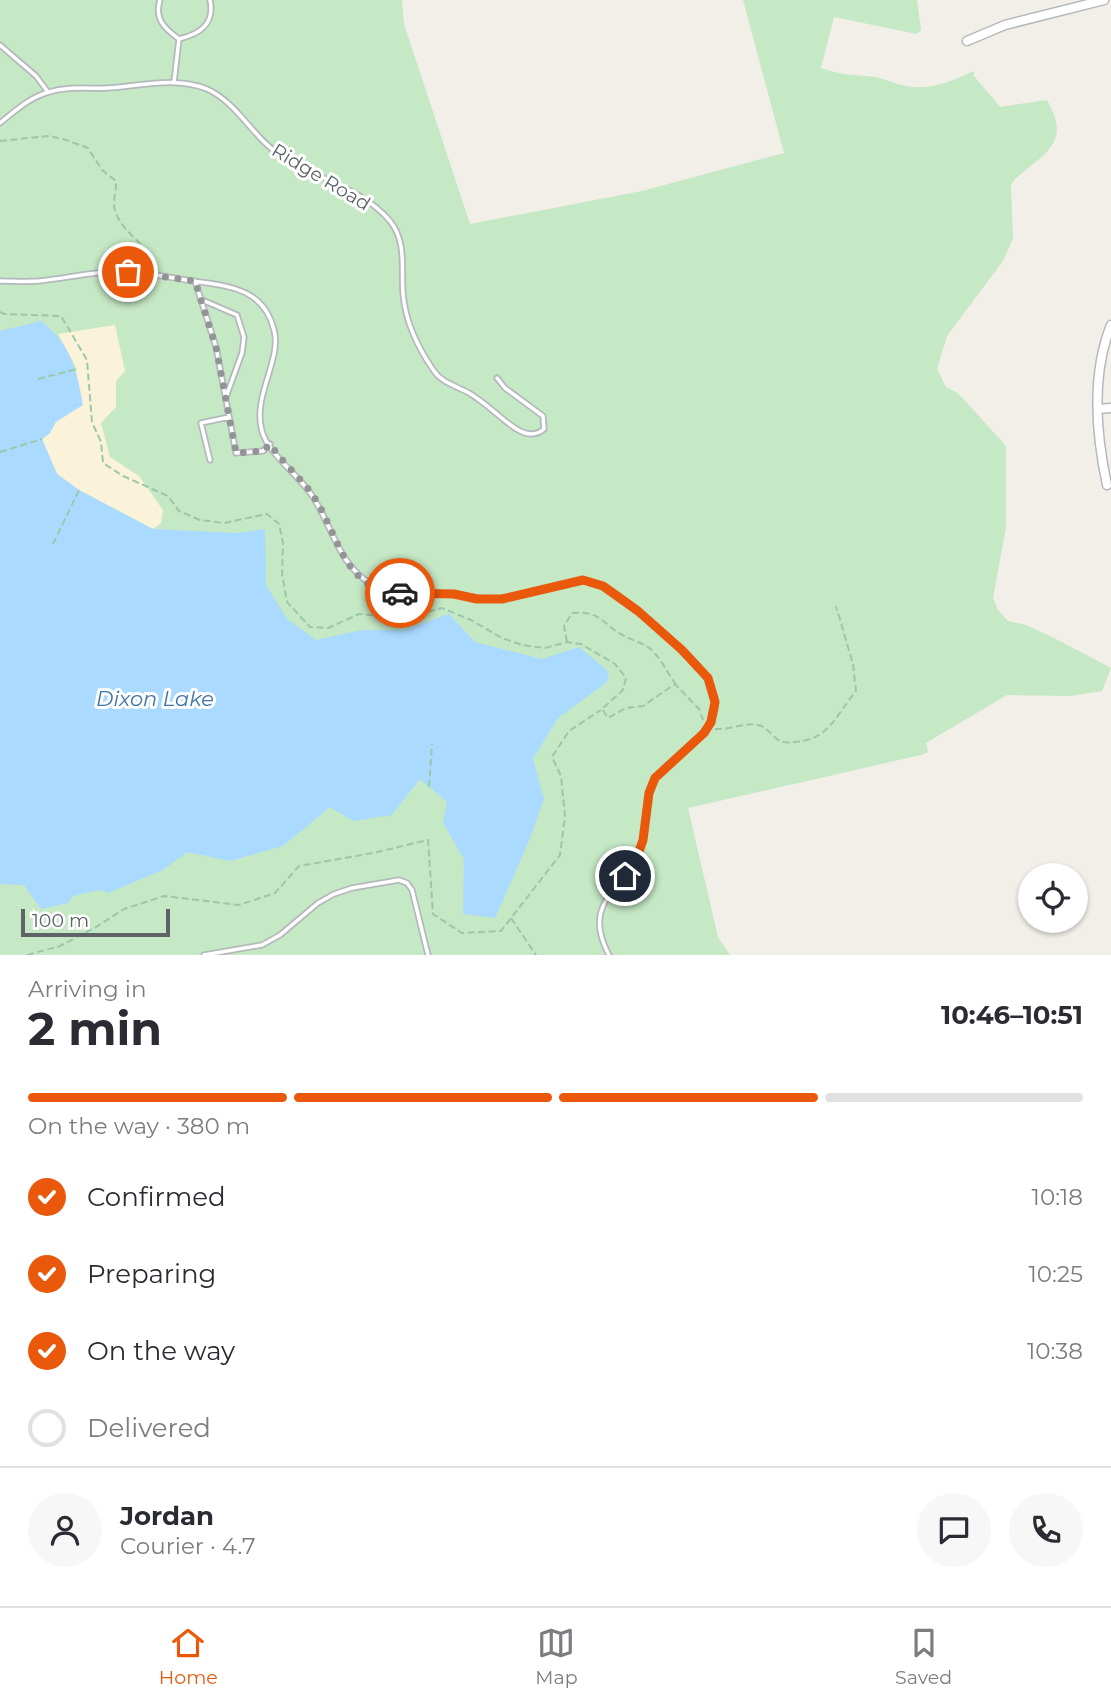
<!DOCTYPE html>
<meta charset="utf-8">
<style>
body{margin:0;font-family:Montserrat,sans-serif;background:#f7f7f7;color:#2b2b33;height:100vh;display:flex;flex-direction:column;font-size:26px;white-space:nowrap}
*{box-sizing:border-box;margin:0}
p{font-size:23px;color:#7c7c81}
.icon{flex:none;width:38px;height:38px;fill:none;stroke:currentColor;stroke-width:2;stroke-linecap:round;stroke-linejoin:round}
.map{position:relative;height:955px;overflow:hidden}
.panel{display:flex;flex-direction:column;background:#fff;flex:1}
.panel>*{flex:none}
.fabs{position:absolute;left:1018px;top:863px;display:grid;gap:14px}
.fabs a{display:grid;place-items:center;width:70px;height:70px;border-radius:50%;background:#fff;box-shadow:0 2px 5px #0004;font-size:35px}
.scale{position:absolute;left:21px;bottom:18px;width:149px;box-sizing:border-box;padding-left:7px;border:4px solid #5f6368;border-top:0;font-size:19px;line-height:24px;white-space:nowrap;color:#5f6368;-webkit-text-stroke:5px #fff;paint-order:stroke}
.pin{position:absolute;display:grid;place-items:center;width:60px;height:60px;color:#fff;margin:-30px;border:4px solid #fff;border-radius:50%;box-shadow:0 2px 7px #0007}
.courier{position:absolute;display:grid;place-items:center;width:70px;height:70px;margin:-35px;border:5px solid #ea580c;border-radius:50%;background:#fff;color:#222;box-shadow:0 2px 9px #0007}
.summary em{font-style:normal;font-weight:700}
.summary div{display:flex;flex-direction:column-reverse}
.summary{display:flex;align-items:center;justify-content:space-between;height:119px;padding:0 28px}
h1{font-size:46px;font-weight:700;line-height:52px}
.bar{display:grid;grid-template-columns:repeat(4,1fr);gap:10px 7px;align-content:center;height:84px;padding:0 28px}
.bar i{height:9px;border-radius:5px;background:#e1e1e2}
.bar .active{background:#ea580c}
.bar p{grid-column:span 4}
.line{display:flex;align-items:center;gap:18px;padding:0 28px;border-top:2px solid #e1e1e2}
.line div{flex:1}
.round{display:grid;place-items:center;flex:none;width:74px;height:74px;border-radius:37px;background:#f7f7f7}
ol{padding:0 28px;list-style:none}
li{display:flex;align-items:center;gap:21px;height:77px}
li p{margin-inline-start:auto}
li .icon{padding:7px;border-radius:50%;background:#ea580c;color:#fff;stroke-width:4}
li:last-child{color:#7c7c81}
li i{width:38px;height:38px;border:4px solid #e1e1e2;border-radius:50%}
.tab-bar{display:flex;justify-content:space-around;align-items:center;height:98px;border-top:2px solid #e1e1e2;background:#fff;font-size:19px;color:#7c7c81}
.tab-bar a{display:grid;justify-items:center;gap:4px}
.tab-bar .active{color:#ea580c}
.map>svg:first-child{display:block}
.green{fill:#c5e8c5}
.sand{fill:#fbf3d9}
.water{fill:#aadaff}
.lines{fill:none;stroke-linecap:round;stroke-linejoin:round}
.service-casing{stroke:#b5b8bc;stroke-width:7}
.minor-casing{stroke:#b5b8bc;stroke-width:11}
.path{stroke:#9cc7a9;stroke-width:2;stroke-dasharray:7 3.5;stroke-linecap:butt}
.service{stroke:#fff;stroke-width:3.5}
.minor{stroke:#fff;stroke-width:8}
.done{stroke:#929495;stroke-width:7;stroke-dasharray:0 12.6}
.route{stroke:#ea580c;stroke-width:9}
.labels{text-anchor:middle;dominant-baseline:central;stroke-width:6;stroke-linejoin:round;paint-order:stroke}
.street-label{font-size:19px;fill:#5f6368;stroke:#fff}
.water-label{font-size:21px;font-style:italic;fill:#4174aa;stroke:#fff}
</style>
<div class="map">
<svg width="1111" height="955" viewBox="0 0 1111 955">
<rect width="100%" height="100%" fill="#f1efe8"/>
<path class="green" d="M0,0h402l2,24 66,200 172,-33 142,-38 -41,-153h174l4,30 -4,4 -83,-17 -13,51c19,7 35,7 54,9 11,2 20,7 31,9 24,5 46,-5 68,-15v5l26,31 47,-7c17,31 12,44 -16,66 -8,7 -15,10 -20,19l2,53 -10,23 -56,75 -10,33 9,18 12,6 48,53v82l-13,70 5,12 10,11 18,4 28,13 57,30 -9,23 -31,5 -64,-1 -81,48 2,9 -7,3 -233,53 30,129 12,18h-730z"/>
<path class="sand" d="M115,325l10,46 -9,10v26l-15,16 9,34 29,19 24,34 -2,13 -8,6 -74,-39 -22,-16 -15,-35 8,-6 27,-64 -19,-35z"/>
<path class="water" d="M41,321c30,24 36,48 42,84l-27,17 -6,11 -8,6 15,35 22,16 74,39 84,4 28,-4 1,56 21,34 29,21 46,-10h42l45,-16 26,28 67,17 37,-12 30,25 -2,10 -49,36 -25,41 11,40 -15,42 -34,77 -32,-4 1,-55 -21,-36 4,-21 -27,-23 -28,36 -39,6 -23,-14 -47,39 -53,15 -43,-9 -24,18 -55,23 -9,-3 -26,6 -5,7 -27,6 -17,-24 -24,-1v-553z"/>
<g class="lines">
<g class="service-casing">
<path id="service" d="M160,0c-6,19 5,29 19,39 21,-5 36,-15 31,-39
M0,45l36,31 12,16
M174,82l5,-43
M0,123c15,-12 30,-26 49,-31 19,-6 39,-3 58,-4 33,-2 68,-12 100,1 31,14 46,49 74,67 36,23 81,32 109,65 17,21 11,48 13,72 2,28 15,55 31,78 8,12 23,15 35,22 12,7 23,17 34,26 12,10 27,22 41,10l-1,-13 -38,-28 -8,-10
M0,281c13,0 26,1 39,0 30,-3 60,-11 90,-9 21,1 43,6 64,9 35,5 71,7 81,49 8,30 -22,66 -12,101 6,23 38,45 51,66 21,33 25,68 61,89 21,12 52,7 76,8 17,1 33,6 51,5 21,-2 43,-10 63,-14 6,-1 13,-5 19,-4 25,0 61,36 80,52 18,16 41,34 50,58 14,40 -37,61 -57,86 -13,17 -8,43 -13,63 -6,28 -35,47 -42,72 -4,14 1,30 8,43
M195,281l21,66 20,106 27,-2 7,-7
M200,299l37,16 7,22 -2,16 -16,44
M210,460l-9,-37 28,-6
M204,955l58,-10 18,-10 38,-32 16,-9 18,-6 47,-8 8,3 5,7 16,65"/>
</g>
<g class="minor-casing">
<path id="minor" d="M967,41l38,-16 99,-25
M1098,409l13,-1
M1107,485c-11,-51 -16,-110 4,-160"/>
</g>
<path class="path" d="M0,141l48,-5 15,3 25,9 14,22 14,11c1,11 -5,21 0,32 7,21 35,33 38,54
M0,312l4,2 57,2 26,44 5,62 9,20 2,21 20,13 45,20 11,15 21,9 24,3 43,-9 12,10 4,19 -1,31 5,28 23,25 18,1 31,-14 46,4 37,-10 29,12 31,18 20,7 23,3 22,-6 14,2 34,20 11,14 -3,12 -21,19 6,9 18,-10 17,-2 32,-22 24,25 4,11
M38,379l39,-10
M0,452l42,-13
M53,544l26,-54
M567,642l-3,-16 8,-13c24,-2 28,6 45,19 9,6 21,9 31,15 12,9 18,24 27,36
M715,729c14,1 33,-7 43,-4 10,2 14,12 22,16 7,3 15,1 22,0 28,-4 37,-30 54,-50l-3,-27 -17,-58
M429,787l3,-43
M511,918l25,37
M27,955l33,-9 36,-19 28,-18 40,-13 75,9 36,-12 24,-27 74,-13 55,-13 5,74 29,19 39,-2 59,-76 5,-39 -4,-40 -9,-19 17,-26 32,-21"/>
<use href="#service" class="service"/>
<use href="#minor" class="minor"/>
</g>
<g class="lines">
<path class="done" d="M128,272l67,9 21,66 20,106 27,-2 7,-7c12,18 29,32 42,50 26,37 31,98 88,99"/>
<path class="route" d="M400,593l54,1 23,5h25l81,-19 20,6 35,25 44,39 26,28 7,24 -4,20 -7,11 -49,45 -6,15 -6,47 -7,20 -11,16"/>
</g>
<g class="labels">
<g class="street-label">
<text transform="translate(321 177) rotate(31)">Ridge Road</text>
</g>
<g class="water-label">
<text x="155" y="698">Dixon Lake</text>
</g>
</g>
</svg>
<div class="fabs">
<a><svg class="icon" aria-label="locate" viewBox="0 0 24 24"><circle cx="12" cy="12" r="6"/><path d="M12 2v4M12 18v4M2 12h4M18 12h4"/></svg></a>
</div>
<div class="scale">100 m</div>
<div class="pin" style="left:128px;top:272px;background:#ea580c"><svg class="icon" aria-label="bag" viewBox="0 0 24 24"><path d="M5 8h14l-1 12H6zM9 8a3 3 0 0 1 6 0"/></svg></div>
<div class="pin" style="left:625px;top:876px;background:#1f2937"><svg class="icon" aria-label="home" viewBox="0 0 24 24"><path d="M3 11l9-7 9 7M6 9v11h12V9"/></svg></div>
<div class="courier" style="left:400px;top:593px"><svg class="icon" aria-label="car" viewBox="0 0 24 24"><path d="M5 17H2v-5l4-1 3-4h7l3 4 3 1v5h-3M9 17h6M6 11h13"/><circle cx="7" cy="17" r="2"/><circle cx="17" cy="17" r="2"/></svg></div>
</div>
<section class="panel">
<div class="summary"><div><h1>2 min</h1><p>Arriving in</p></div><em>10:46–10:51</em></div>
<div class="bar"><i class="active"></i><i class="active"></i><i class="active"></i><i></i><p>On the way · 380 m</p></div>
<ol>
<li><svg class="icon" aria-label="check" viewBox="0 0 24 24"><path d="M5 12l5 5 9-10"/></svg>Confirmed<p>10:18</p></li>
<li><svg class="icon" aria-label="check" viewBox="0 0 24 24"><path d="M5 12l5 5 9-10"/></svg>Preparing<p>10:25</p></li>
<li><svg class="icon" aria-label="check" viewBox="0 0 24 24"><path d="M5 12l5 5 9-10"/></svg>On the way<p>10:38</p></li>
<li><i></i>Delivered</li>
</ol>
<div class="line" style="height:126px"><a class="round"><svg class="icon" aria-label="person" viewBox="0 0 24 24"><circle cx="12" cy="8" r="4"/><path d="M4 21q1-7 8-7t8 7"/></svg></a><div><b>Jordan</b><p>Courier · 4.7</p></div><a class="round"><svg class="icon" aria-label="chat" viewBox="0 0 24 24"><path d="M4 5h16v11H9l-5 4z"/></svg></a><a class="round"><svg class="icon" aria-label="phone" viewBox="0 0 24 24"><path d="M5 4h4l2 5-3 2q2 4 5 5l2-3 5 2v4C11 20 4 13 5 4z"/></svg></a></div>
</section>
<nav class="tab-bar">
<a class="active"><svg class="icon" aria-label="home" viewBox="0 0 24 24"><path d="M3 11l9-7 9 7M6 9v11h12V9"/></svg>Home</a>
<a><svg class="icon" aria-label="map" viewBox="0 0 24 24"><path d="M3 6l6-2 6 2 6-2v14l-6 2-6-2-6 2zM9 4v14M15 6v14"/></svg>Map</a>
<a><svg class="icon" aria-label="saved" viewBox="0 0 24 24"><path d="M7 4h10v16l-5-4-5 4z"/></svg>Saved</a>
</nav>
